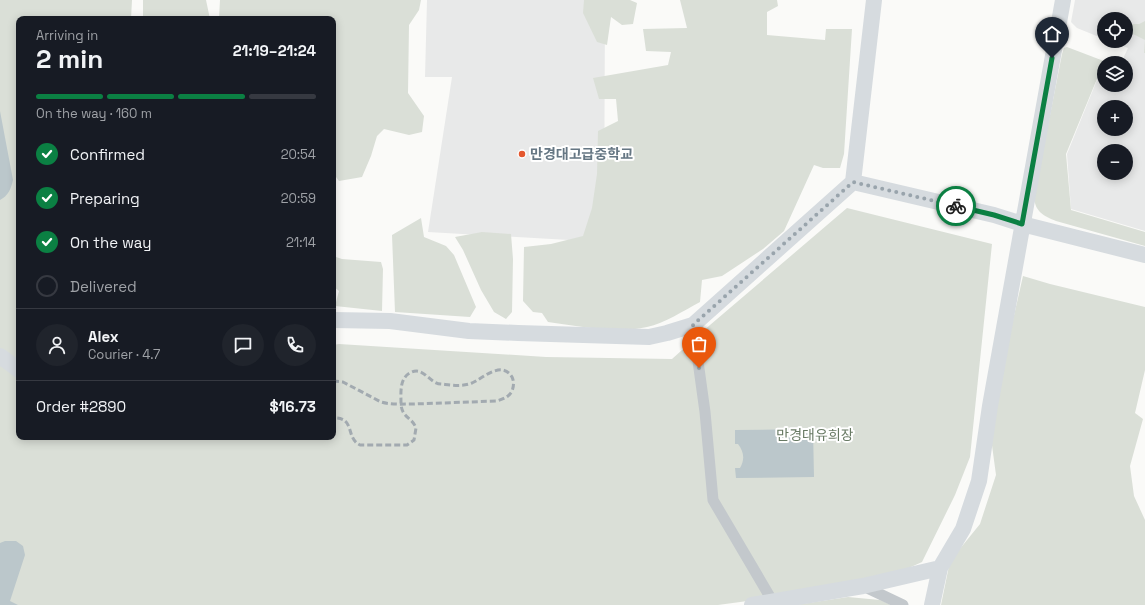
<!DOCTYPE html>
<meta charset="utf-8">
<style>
body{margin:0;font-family:"Space Grotesk","Noto Sans KR",sans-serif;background:#20242c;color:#f1f3f6;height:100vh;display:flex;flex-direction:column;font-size:15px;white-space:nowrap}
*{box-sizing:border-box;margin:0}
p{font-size:13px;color:#9ea1a6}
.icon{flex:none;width:22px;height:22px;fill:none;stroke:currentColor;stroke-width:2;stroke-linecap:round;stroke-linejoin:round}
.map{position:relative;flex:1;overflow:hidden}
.drawer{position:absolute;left:16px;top:16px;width:320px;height:424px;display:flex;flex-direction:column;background:#171b24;border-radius:8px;box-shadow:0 2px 10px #0003}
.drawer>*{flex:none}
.controls{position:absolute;left:1097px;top:12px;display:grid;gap:8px}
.controls a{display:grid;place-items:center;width:36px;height:36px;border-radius:50%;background:#171b24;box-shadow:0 2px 10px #0003;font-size:20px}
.pin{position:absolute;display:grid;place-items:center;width:34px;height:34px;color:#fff;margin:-41px -17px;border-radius:50% 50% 50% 0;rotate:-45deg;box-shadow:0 0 4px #0007}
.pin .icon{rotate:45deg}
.courier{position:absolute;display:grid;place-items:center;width:40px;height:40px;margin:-20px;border:3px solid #0b8043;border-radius:50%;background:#fff;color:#222;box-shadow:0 1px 5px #0007}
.overview em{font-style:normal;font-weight:700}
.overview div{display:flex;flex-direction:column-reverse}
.overview{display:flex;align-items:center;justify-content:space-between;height:68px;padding:0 20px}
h1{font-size:26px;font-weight:700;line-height:30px}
.bar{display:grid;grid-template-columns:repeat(4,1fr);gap:6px 4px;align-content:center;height:48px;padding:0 20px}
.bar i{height:5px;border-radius:3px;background:#363941}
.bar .on{background:#0b8043}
.bar p{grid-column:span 4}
.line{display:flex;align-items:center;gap:10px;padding:0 20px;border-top:1px solid #363941}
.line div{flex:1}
.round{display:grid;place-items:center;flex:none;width:42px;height:42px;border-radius:21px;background:#20242c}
ol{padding:0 20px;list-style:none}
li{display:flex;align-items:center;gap:12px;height:44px}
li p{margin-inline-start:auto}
li .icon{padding:4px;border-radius:50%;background:#0b8043;color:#fff;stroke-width:4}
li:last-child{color:#9ea1a6}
li i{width:22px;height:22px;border:2px solid #363941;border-radius:50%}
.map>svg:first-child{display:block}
.built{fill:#e8e9e9;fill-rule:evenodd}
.green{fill:#dadfd7}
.water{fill:#bbc7cb}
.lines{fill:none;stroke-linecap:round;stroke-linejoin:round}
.street{stroke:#c3c8cc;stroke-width:11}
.secondary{stroke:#d6dbdf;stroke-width:16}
.rail{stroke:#a2aab0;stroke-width:3;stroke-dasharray:6 3;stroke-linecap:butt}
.done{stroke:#99a4ac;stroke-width:4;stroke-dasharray:0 7.2}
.route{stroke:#0b8043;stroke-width:5}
.poi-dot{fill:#e4572e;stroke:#fff;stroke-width:1.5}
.labels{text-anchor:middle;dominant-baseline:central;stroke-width:4;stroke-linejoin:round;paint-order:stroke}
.poi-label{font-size:14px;font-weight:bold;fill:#657683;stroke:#fff;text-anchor:start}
.park-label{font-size:14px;fill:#687a64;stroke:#fff}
</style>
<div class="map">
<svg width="1145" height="605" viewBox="0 0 1145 605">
<rect width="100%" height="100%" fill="#fafaf8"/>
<path class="built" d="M427,0h178l-1,242 -176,-10 24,-155h-27z
M1075,0h70v231l-74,-22 -4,-55 32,-79 5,1v9h22v-22h-5l7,-15 -17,-7h15v-22h-22v20l-27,-11 -6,-6zM1104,107h22v22h-22zM1104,151h22v22h-22z"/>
<path class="green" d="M0,0h132l-1,19h-112v418h314v-92l6,-1 207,13 126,2 38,-34 137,-117 145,36 -22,213 -15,38 -33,67 -33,15 -113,20 -58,8h-718z
M143,0h63l4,19h-67z
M220,0h201l-2,10 -10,15 -1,68 16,23 -2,16 -13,3 -25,-6 -7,7 -6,20 -9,21 -23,4 -6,-8v-154h-114z
M584,0h46l7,3 -4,21 -11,1 -11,-8 -4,28 -10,-3 -14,-29z
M658,0h119l1,6 -11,6v23l58,5 1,-11h26l-8,125 -4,14h-17l-9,-3 -30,66 -21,18 -41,27 -20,4 -2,22c-17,9 -35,21 -53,25 -31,7 -68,-1 -99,-5l-6,-9 -9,-1 -10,-11 1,-54 27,-3 32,-8 9,-28 5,-34 1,-43 20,-10 -2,-22h-17l-6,-21 75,-13 3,-13 -25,-1 -3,-22 44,-1 -7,-28z
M1145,21v32h-1l1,-13 -16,-8 -2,-8h12z
M1067,47l42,16h-5v13l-5,-2 -33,80 5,56 74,22v14l-89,-25c-12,-5 -21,-9 -22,-24l28,-143 2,-6z
M421,218l3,19 22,9 8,9 22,52 -6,10 -75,-5 -3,-77z
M482,232l29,2 2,25 -1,53 -6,7 -12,-7 -13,-22 -18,-40 -8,-13z
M333,256l9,3 39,3 2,7 -1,42 -47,-5 4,-15 -6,-5z
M1023,276l27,8 95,23v63l-10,43 8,6 -13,47 4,30 11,24v85h-204l9,-44 30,-37 16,-49 -5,-37 11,-70z
M848,597l32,3 11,5h-96z"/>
<path class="water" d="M0,111l13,69c-2,9 -5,16 -13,20z
M813,429l1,48 -78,1 -1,-10h5c5,-9 4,-16 -2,-24h-3v-14z
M5,541h11l7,5 2,9 -15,46 8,4h-18v-62z"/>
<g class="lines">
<path class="street" d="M693,325l12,87 8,88 60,102
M863,586l40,19"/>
<path class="secondary" d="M853,182l141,33 28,9 123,31
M333,320l57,1 79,10 49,2 131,4 18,-4 26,-8 160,-143 21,-182
M0,356l19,14
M752,605l111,-19 77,-18
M932,605l8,-37 23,-39 16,-48 11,-75 73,-406"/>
<path class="rail" d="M333,381l10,1 38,20c11,3 22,2 33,2l83,-3c6,-2 12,-4 15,-10 2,-5 2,-10 0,-14 -10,-17 -29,1 -40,6 -10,4 -21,2 -31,1 -11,0 -17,-17 -29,-12 -13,5 -11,20 -11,32 1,14 11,13 15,24l-2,12 -7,5h-47c-15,-7 -4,-28 -27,-27"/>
</g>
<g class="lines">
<path class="done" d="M699,368l-6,-43 160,-143 103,24"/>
<path class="route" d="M956,206l38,9 28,9 30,-166"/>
</g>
<circle class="poi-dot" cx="522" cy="154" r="4"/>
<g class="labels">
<g class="poi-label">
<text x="530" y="154">만경대고급중학교</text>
</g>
<g class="park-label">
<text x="815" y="435">만경대유희장</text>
</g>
</g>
</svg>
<div class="controls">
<a><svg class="icon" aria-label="locate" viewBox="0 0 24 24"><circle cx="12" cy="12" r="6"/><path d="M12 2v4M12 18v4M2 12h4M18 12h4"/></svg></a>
<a><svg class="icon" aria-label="layers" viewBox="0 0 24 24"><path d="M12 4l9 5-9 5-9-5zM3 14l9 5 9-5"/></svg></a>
<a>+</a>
<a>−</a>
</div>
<div class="pin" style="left:699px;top:368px;background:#ea580c"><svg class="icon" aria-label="bag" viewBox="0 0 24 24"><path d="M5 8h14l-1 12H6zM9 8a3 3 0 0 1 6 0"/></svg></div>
<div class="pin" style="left:1052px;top:58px;background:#1f2937"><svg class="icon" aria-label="home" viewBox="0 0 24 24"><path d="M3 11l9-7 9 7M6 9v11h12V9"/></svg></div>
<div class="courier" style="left:956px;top:206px"><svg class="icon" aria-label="bike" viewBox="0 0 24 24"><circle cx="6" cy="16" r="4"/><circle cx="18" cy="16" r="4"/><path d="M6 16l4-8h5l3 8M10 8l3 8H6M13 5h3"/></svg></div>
<section class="drawer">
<div class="overview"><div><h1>2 min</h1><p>Arriving in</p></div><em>21:19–21:24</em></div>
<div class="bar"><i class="on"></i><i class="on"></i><i class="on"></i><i></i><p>On the way · 160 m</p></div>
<ol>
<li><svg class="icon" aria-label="check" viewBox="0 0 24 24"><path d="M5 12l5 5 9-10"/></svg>Confirmed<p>20:54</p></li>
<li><svg class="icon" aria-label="check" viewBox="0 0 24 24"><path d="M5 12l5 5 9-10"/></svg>Preparing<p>20:59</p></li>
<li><svg class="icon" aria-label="check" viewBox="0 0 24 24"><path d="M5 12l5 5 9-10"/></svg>On the way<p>21:14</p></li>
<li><i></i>Delivered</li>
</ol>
<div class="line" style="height:72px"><a class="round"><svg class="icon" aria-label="person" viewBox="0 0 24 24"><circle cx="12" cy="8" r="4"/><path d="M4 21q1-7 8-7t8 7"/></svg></a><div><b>Alex</b><p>Courier · 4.7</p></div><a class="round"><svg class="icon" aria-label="chat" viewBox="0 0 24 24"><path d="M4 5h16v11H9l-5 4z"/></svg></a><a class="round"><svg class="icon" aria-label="phone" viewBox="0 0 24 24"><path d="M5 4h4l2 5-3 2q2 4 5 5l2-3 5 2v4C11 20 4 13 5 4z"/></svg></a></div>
<div class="line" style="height:52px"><div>Order #2890</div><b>$16.73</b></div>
</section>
</div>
